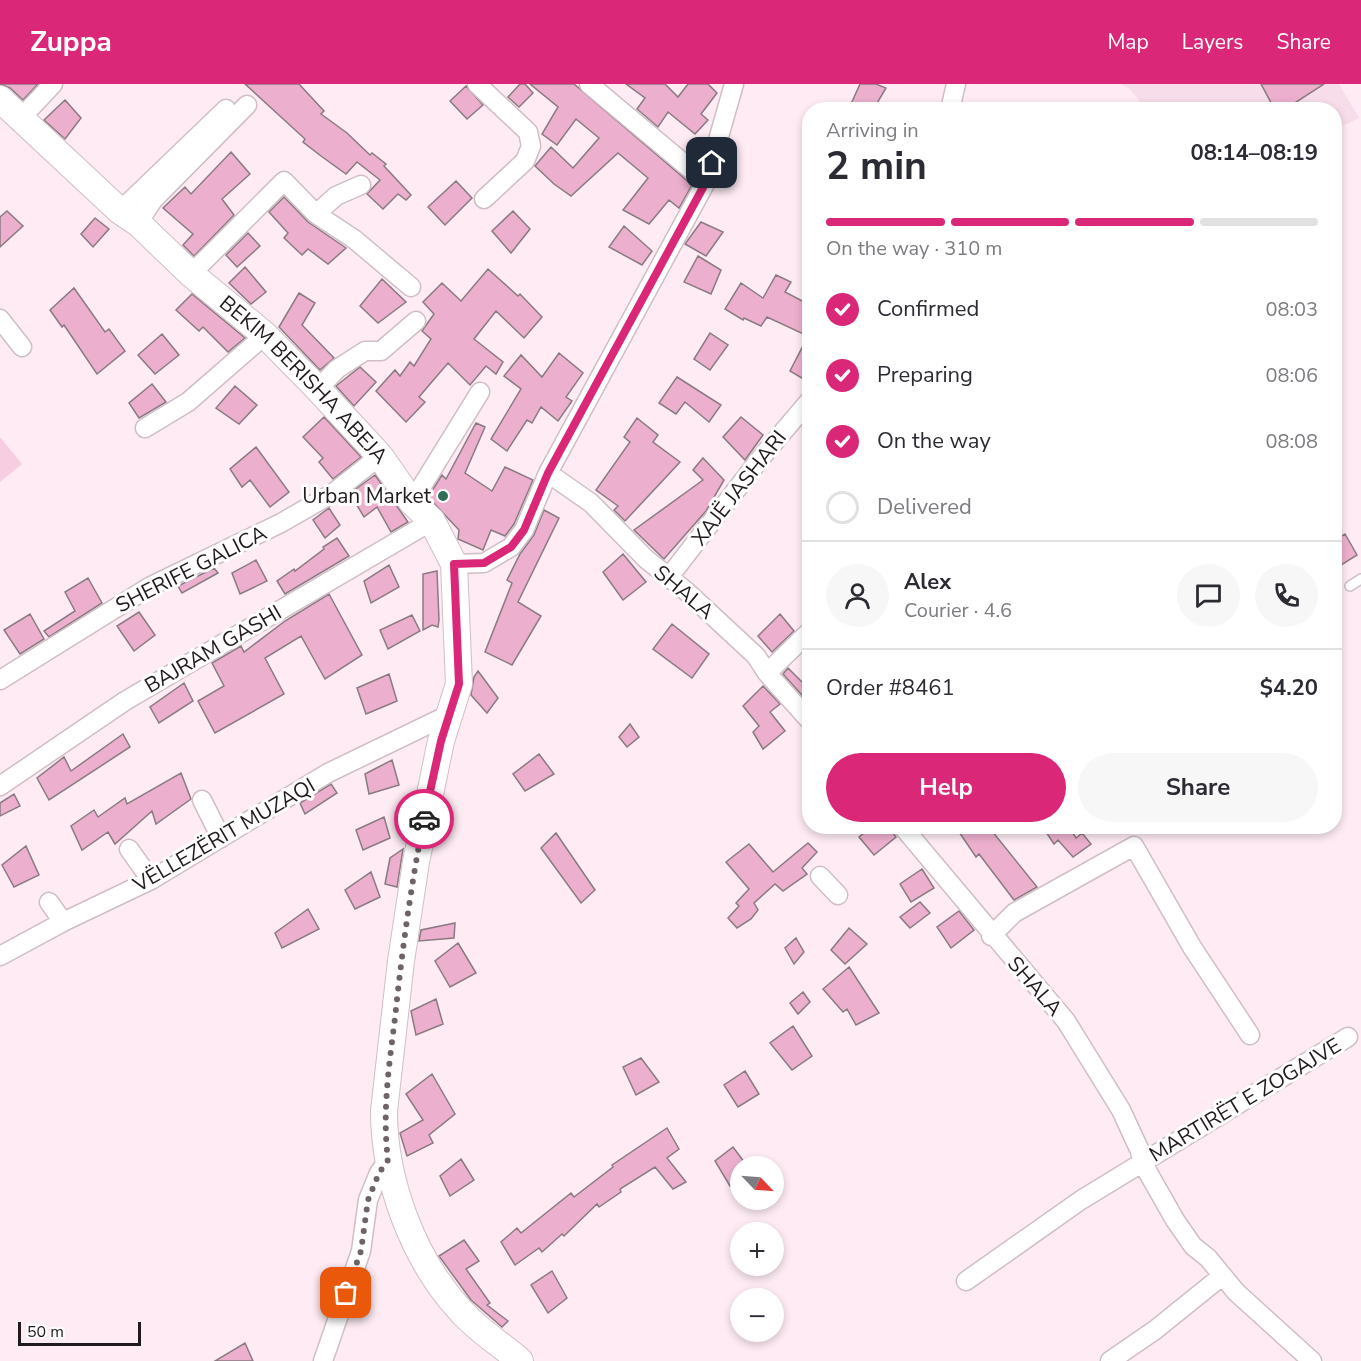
<!DOCTYPE html>
<meta charset="utf-8">
<style>
body{margin:0;font-family:"Nunito Sans",sans-serif;background:#f7f7f7;color:#2b2b33;height:100vh;display:flex;flex-direction:column;font-size:22px;white-space:nowrap}
*{box-sizing:border-box;margin:0}
p{font-size:20px;color:#7c7c81}
.icon{flex:none;width:33px;height:33px;fill:none;stroke:currentColor;stroke-width:2;stroke-linecap:round;stroke-linejoin:round}
.map{position:relative;flex:1;overflow:hidden}
.sheet{position:absolute;left:802px;top:18px;width:540px;height:732px;display:flex;flex-direction:column;background:#fff;border-radius:24px;box-shadow:0 3px 9px #0003}
.sheet>*{flex:none}
.needle{width:39px;rotate:115deg}
.fabs{position:absolute;left:730px;top:1072px;display:grid;gap:12px}
.fabs a{display:grid;place-items:center;width:54px;height:54px;border-radius:50%;background:#fff;box-shadow:0 3px 9px #0003;font-size:30px}
.scale{position:absolute;left:18px;bottom:15px;width:123px;box-sizing:border-box;padding-left:6px;border:3px solid #211a1d;border-top:0;font-size:16px;line-height:21px;white-space:nowrap;color:#211a1d;-webkit-text-stroke:4px #fefefe;paint-order:stroke}
.pin{position:absolute;display:grid;place-items:center;width:51px;height:51px;color:#fff;margin:-26px;border-radius:12px;box-shadow:0 3px 9px #0006}
.courier{position:absolute;display:grid;place-items:center;width:60px;height:60px;margin:-30px;border:4px solid #db2777;border-radius:50%;background:#fff;color:#222;box-shadow:0 2px 8px #0007}
.summary em{font-style:normal;font-weight:700}
.summary div{display:flex;flex-direction:column-reverse}
.summary{display:flex;align-items:center;justify-content:space-between;height:102px;padding:0 24px}
h1{font-size:39px;font-weight:700;line-height:45px}
.bar{display:grid;grid-template-columns:repeat(4,1fr);gap:9px 6px;align-content:center;height:72px;padding:0 24px}
.bar i{height:8px;border-radius:4px;background:#e1e1e2}
.bar .selected{background:#db2777}
.bar p{grid-column:span 4}
.line{display:flex;align-items:center;gap:15px;padding:0 24px;border-top:2px solid #e1e1e2}
.line div{flex:1}
.round{display:grid;place-items:center;flex:none;width:63px;height:63px;border-radius:32px;background:#f7f7f7}
ol{padding:0 24px;list-style:none}
li{display:flex;align-items:center;gap:18px;height:66px}
li p{margin-inline-start:auto}
li .icon{padding:6px;border-radius:50%;background:#db2777;color:#fff;stroke-width:4}
li:last-child{color:#7c7c81}
li i{width:33px;height:33px;border:3px solid #e1e1e2;border-radius:50%}
.cta{display:flex;gap:12px;margin-top:auto;padding:12px 24px}
.cta a{flex:1;height:69px;border-radius:36px;background:#db2777;color:#fff;font-size:24px;font-weight:700;line-height:69px;text-align:center}
.cta a+a{background:#f7f7f7;color:#2b2b33}
header{display:flex;align-items:center;gap:36px;box-sizing:border-box;height:84px;padding:0 30px;background:#db2777;color:#fff}
header strong{font-size:28px}
nav{display:flex;gap:33px;margin-inline-start:auto;font-size:21px}
.map>svg:first-child{display:block}
.built{fill:#f7dce9}
.green{fill:#f7cde1}
.building{fill:#ecb0ce;stroke:#8a7a81;stroke-width:1.5}
.lines{fill:none;stroke-linecap:round;stroke-linejoin:round}
.lane-casing{stroke:#d0bec6;stroke-width:12}
.street-casing{stroke:#d0bec6;stroke-width:21}
.secondary-casing{stroke:#d0bec6;stroke-width:28}
.lane{stroke:#fff;stroke-width:9}
.street{stroke:#fff;stroke-width:18}
.secondary{stroke:#fff;stroke-width:26}
.done{stroke:#6e6368;stroke-width:6;stroke-dasharray:0 10.8}
.route{stroke:#db2777;stroke-width:8}
.poi-dot{fill:#316d58;stroke:#fefefe;stroke-width:2}
.labels{text-anchor:middle;dominant-baseline:central;stroke-width:6;stroke-linejoin:round;paint-order:stroke}
.street-label{font-size:21px;fill:#211a1d;stroke:#fefefe}
.poi-label{font-size:21px;fill:#211a1d;stroke:#fefefe;text-anchor:end}
</style>
<header>
<strong>Zuppa</strong>
<nav><a>Map</a><a>Layers</a><a>Share</a></nav>
</header>
<div class="map">
<svg width="1361" height="1277" viewBox="0 0 1361 1277">
<rect width="100%" height="100%" fill="#feebf4"/>
<path class="built" d="M1121,0h218l20,34 -24,12v-20l-189,-1 -16,-20z"/>
<path class="green" d="M0,353l22,27 -22,18z"/>
<path class="building" d="M0,0h38l-15,16 -13,-12z
M245,0h54l25,27 -3,3 26,19 23,22 2,-2 14,11 -2,2 27,29 -5,5 -8,-6 -15,15 -16,-15 13,-14 -23,-18 -11,12 -25,-18 -18,-14 2,-3z
M520,0h5l8,9 -14,14 -11,-10z
M530,0h44l118,101 -13,23 -10,-8 -20,24 -26,-14 25,-32 -30,-25 -47,43 -17,-12 -19,-18 16,-19 22,21 26,-30 -23,-19 -19,26 -15,-11 16,-27z
M626,0h39l13,13 10,-13h20l9,9 -16,21 7,6 -13,14 -27,-22 -10,15 -21,-18 8,-11z
M860,0h16l10,4 -13,22 -22,-6z
M1261,0h63l-40,26h-9z
M466,2l17,19 -16,14 -17,-18z
M65,16l16,18 -16,21 -21,-19z
M231,68l19,22 -28,25 12,16 -40,41 -11,-11 10,-11 -30,-26 22,-21 6,7z
M456,97l16,17 -27,27 -17,-18z
M284,113l24,25 38,26 -18,16 -20,-15 -6,6 -18,-17 4,-5 -19,-21z
M7,127l16,15 -23,21v-30z
M513,127l17,18 -19,24 -19,-22z
M95,134l14,11 -16,18 -12,-13z
M701,138l22,10 -17,24 -21,-12z
M624,142l28,25 -10,14 -33,-18z
M248,149l12,13 -23,21 -11,-12z
M698,172l23,14 -10,24 -27,-12z
M245,183l21,25 -15,12 -22,-21z
M488,185l30,27 2,-2 22,23 -18,21 -28,-27 -22,28 29,23 -7,12 -10,-8 -16,19 -22,-22 -29,34 6,5 -19,20 -30,-31 19,-21 5,6 10,-14 4,4 17,-27 -9,-8 12,-17 -11,-12 19,-19 19,18z
M776,191l15,7 -6,10 25,13v78l-20,-12 18,-35 -41,-19 -6,9 -17,-8 -1,2 -18,-11 16,-26 22,15z
M382,195l24,23 -28,21 -18,-17z
M74,204l31,44 4,-3 16,22 -28,23 -33,-49 -2,2 -12,-17z
M299,209l16,10 -13,22 32,33 -14,12 -41,-43z
M192,210l53,44 -17,14 -25,-25 -4,4 -23,-21z
M710,249l18,12 -18,25 -16,-11z
M162,250l17,21 -24,19 -17,-19z
M559,269l24,20 -17,24 6,4 -14,20 -17,-14 -9,16 -5,-3 -20,31 -16,-12 30,-50 -17,-13 17,-21 21,22z
M360,283l16,15 -22,24 -18,-20z
M677,293l44,28 -12,17 -24,-20 -9,12 -17,-11z
M152,300l14,18 -27,16 -10,-15z
M235,302l22,19 -18,19 -23,-16z
M324,333l37,40 -28,22 -14,-17 4,-4 -20,-21z
M741,333l22,18 -18,25 -22,-23z
M637,334l21,17 -5,7 27,20 -55,59 -11,-11 4,-4 -22,-16 34,-48 -6,-5z
M476,339l9,4 -20,46 27,18 13,-24 28,13 -19,44 -9,12 -14,-6 -8,20 -25,-11 1,-9 -31,-33 14,-22 4,4z
M256,363l33,45 -19,15 -20,-27 -8,7 -12,-18z
M703,374l21,22 -18,31 -42,48 -30,-29 69,-50 -10,-10z
M375,391l33,47 -17,10 -14,-25 -13,10 -9,-15 4,-2 -6,-9z
M329,424l11,17 -15,13 -12,-18z
M544,426l15,8 -41,84 23,14 -29,49 -27,-13 27,-69 -5,-3 13,-26 14,-19z
M1345,450l12,21 -22,14v-29z
M337,454l12,18 -64,38 -8,-13 17,-12 1,2 29,-22 -1,-2z
M623,470l23,28 -23,18 -20,-28z
M256,476l11,21 -27,13 -8,-21z
M389,481l10,22 -28,16 -7,-22z
M214,484l4,5 -36,20 -4,-7z
M437,487l2,49 -1,7 -6,-2 -9,5v-56z
M88,494l14,25 -53,34 -5,-6 31,-20 -10,-19z
M329,510l33,61 -37,24 -24,-43 -36,22 19,36 -69,39 -17,-32 26,-15 -12,-23 29,-17 3,6 41,-31z
M139,528l16,23 -21,16 -17,-25z
M30,530l14,25 -24,15 -16,-24z
M780,530l14,17 -22,21 -14,-16z
M412,531l8,16 -32,18 -8,-19z
M672,540l37,30 -17,24 -39,-29z
M788,584l22,22v14l-27,-30z
M478,587l20,27 -11,15 -16,-18 3,-18z
M389,590l8,27 -31,13 -9,-26z
M184,599l9,18 -34,22 -9,-16z
M763,602l17,18 -10,8 15,19 -22,18 -10,-17 6,-6 -16,-20z
M630,640l9,13 -12,10 -8,-10z
M123,650l7,13 -81,53 -12,-22 27,-21 7,14z
M539,670l15,20 -29,17 -12,-17z
M392,676l7,25 -30,9 -4,-20z
M181,689l10,26 -35,25 -4,-13 -37,33 -7,-12 -26,18 -11,-24 23,-16 4,7 27,-19 2,6z
M331,700l6,9 -32,21 -5,-11z
M14,710l6,12 -20,10v-13z
M384,733l6,21 -27,12 -7,-20z
M872,742h16l8,11 -22,18 -15,-18z
M955,742h33l49,61 -23,13 -35,-46 -3,3z
M1042,742h33l-4,4 5,8 6,-5 9,11 -18,13 -15,-17 -4,4z
M556,749l39,57 -14,13 -40,-55z
M808,759l9,9 -15,16 5,6 -24,17 -8,-7 -21,19 4,7 -7,9 -14,9 -9,-10 11,-12 -3,-3 13,-14 -23,-27 23,-18 24,28z
M26,762l13,29 -25,12 -12,-22z
M403,765l-6,38 -12,-3 5,-26z
M922,785l12,19 -23,14 -11,-18z
M371,788l9,25 -25,12 -10,-19z
M920,818l10,11 -20,15 -10,-11z
M308,825l11,20 -37,19 -7,-15z
M959,827l15,19 -23,18 -14,-21z
M455,839l-1,15 -35,3 2,-11z
M849,844l18,16 -22,20 -14,-14z
M796,854l8,14 -10,12 -9,-16z
M458,859l18,30 -26,14 -15,-26z
M849,883l30,46 -23,12 -9,-16 -4,3 -20,-23z
M803,908l7,10 -12,12 -8,-11z
M436,915l7,25 -27,11 -5,-24z
M793,942l19,30 -20,14 -22,-27z
M641,974l18,24 -23,13 -13,-28z
M745,987l14,23 -21,13 -14,-22z
M432,990l23,40 -26,21 4,8 -26,13 -7,-23 23,-13 -17,-26z
M667,1044l12,21 -12,9 19,24 -13,7 -18,-22 -35,22 1,3 -22,15 -2,-3 -33,32 -2,-2 -20,18 -3,-4 -24,17 -14,-23 16,-14 4,5 50,-40 3,4 39,-30 -1,-2z
M733,1063l15,20h-7v10l-11,9 -15,-25z
M461,1075l13,21 -24,16 -10,-20z
M464,1156l15,21 -13,8 24,34 -3,2 21,16 -6,6 -31,-27 -32,-44z
M552,1187l15,27 -19,15 -17,-28z
M245,1259l8,18h-38z"/>
<g class="lines">
<g class="lane-casing">
<path id="lane" d="M1350,502l11,-7"/>
</g>
<g class="street-casing">
<path id="street" d="M477,0l51,48 3,14 -6,15 -41,38
M589,0l117,98
M950,26l6,-26
M20,35l33,-35
M120,127l106,-102
M316,130l20,-18 25,-11
M138,139l15,-23 94,-95
M191,190l93,-93 32,33 38,25 57,48
M0,235l22,28
M318,305l19,-20 28,-18h16l35,-30
M145,344l43,-26 77,-67
M548,389l43,30 55,56 40,32 70,65 11,17 43,48
M412,418l68,-110
M454,480l30,-1 27,-16 13,-17 24,-57 158,-291 28,-98
M669,493l91,-118 50,-59
M767,589l43,-42
M0,596l151,-94 130,-63 52,-30 47,-37
M0,702l125,-85 307,-180
M202,716l19,38
M902,742l164,195 55,89 19,41 2,11 33,58 18,26 15,12 28,34 76,69
M129,765l22,31
M820,792l18,19
M49,818l14,20
M991,852l23,-23 120,-67 58,101 58,88
M0,872l63,-34 88,-42 177,-107 120,-58
M966,1197l115,-81 267,-163
M323,1277l38,-110 7,-51 11,-27 9,-13
M1110,1277l45,-31 67,-54"/>
</g>
<g class="secondary-casing">
<g id="secondary">
<path id="s1" d="M0,15l120,112 18,12 53,51 74,61 53,54 62,67 32,46 20,19 22,43 5,120 -18,57 -25,121 -15,99 -17,150c0,69 29,148 76,199 17,20 41,34 60,51"/>
</g>
</g>
<use href="#lane" class="lane"/>
<use href="#street" class="street"/>
<use href="#secondary" class="secondary"/>
</g>
<g class="lines">
<path class="done" d="M346,1209l15,-42 7,-51 11,-27 9,-13c-6,-48 1,-94 7,-142 7,-67 16,-133 29,-199"/>
<path class="route" d="M424,735l17,-78 18,-57 -5,-120 30,-1 27,-16 13,-17 24,-57 158,-291 6,-19"/>
</g>
<circle class="poi-dot" cx="443" cy="412" r="6"/>
<g class="labels">
<g class="street-label">
<text stroke="none"><textPath href="#s1" startOffset="414">BEKIM BERISHA ABEJA</textPath></text>
<text transform="translate(739 404) rotate(-52)">XAJË JASHARI</text>
<text transform="translate(191 485) rotate(-27)">SHERIFE GALICA</text>
<text transform="translate(684 508) rotate(40)">SHALA</text>
<text transform="translate(213 565) rotate(-30)">BAJRAM GASHI</text>
<text transform="translate(224 751) rotate(-30)">VËLLEZËRIT MUZAQI</text>
<text transform="translate(1035 902) rotate(49)">SHALA</text>
<text transform="translate(1245 1016) rotate(-31)">MARTIRËT E ZOGAJVE</text>
</g>
<g class="poi-label">
<text x="431" y="412">Urban Market</text>
</g>
</g>
</svg>
<div class="fabs">
<a><svg class="needle" viewBox="-14 -14 28 28"><path d="M0-13l5 13h-10z" fill="#e53935"/><path d="M0 13l5-13h-10z" fill="#7c7c81"/></svg></a>
<a>+</a>
<a>−</a>
</div>
<div class="scale">50 m</div>
<div class="pin" style="left:346px;top:1209px;background:#ea580c"><svg class="icon" aria-label="bag" viewBox="0 0 24 24"><path d="M5 8h14l-1 12H6zM9 8a3 3 0 0 1 6 0"/></svg></div>
<div class="pin" style="left:712px;top:79px;background:#1f2937"><svg class="icon" aria-label="home" viewBox="0 0 24 24"><path d="M3 11l9-7 9 7M6 9v11h12V9"/></svg></div>
<div class="courier" style="left:424px;top:735px"><svg class="icon" aria-label="car" viewBox="0 0 24 24"><path d="M5 17H2v-5l4-1 3-4h7l3 4 3 1v5h-3M9 17h6M6 11h13"/><circle cx="7" cy="17" r="2"/><circle cx="17" cy="17" r="2"/></svg></div>
<section class="sheet">
<div class="summary"><div><h1>2 min</h1><p>Arriving in</p></div><em>08:14–08:19</em></div>
<div class="bar"><i class="selected"></i><i class="selected"></i><i class="selected"></i><i></i><p>On the way · 310 m</p></div>
<ol>
<li><svg class="icon" aria-label="check" viewBox="0 0 24 24"><path d="M5 12l5 5 9-10"/></svg>Confirmed<p>08:03</p></li>
<li><svg class="icon" aria-label="check" viewBox="0 0 24 24"><path d="M5 12l5 5 9-10"/></svg>Preparing<p>08:06</p></li>
<li><svg class="icon" aria-label="check" viewBox="0 0 24 24"><path d="M5 12l5 5 9-10"/></svg>On the way<p>08:08</p></li>
<li><i></i>Delivered</li>
</ol>
<div class="line" style="height:108px"><a class="round"><svg class="icon" aria-label="person" viewBox="0 0 24 24"><circle cx="12" cy="8" r="4"/><path d="M4 21q1-7 8-7t8 7"/></svg></a><div><b>Alex</b><p>Courier · 4.6</p></div><a class="round"><svg class="icon" aria-label="chat" viewBox="0 0 24 24"><path d="M4 5h16v11H9l-5 4z"/></svg></a><a class="round"><svg class="icon" aria-label="phone" viewBox="0 0 24 24"><path d="M5 4h4l2 5-3 2q2 4 5 5l2-3 5 2v4C11 20 4 13 5 4z"/></svg></a></div>
<div class="line" style="height:78px"><div>Order #8461</div><b>$4.20</b></div>
<div class="cta"><a>Help</a><a>Share</a></div>
</section>
</div>
